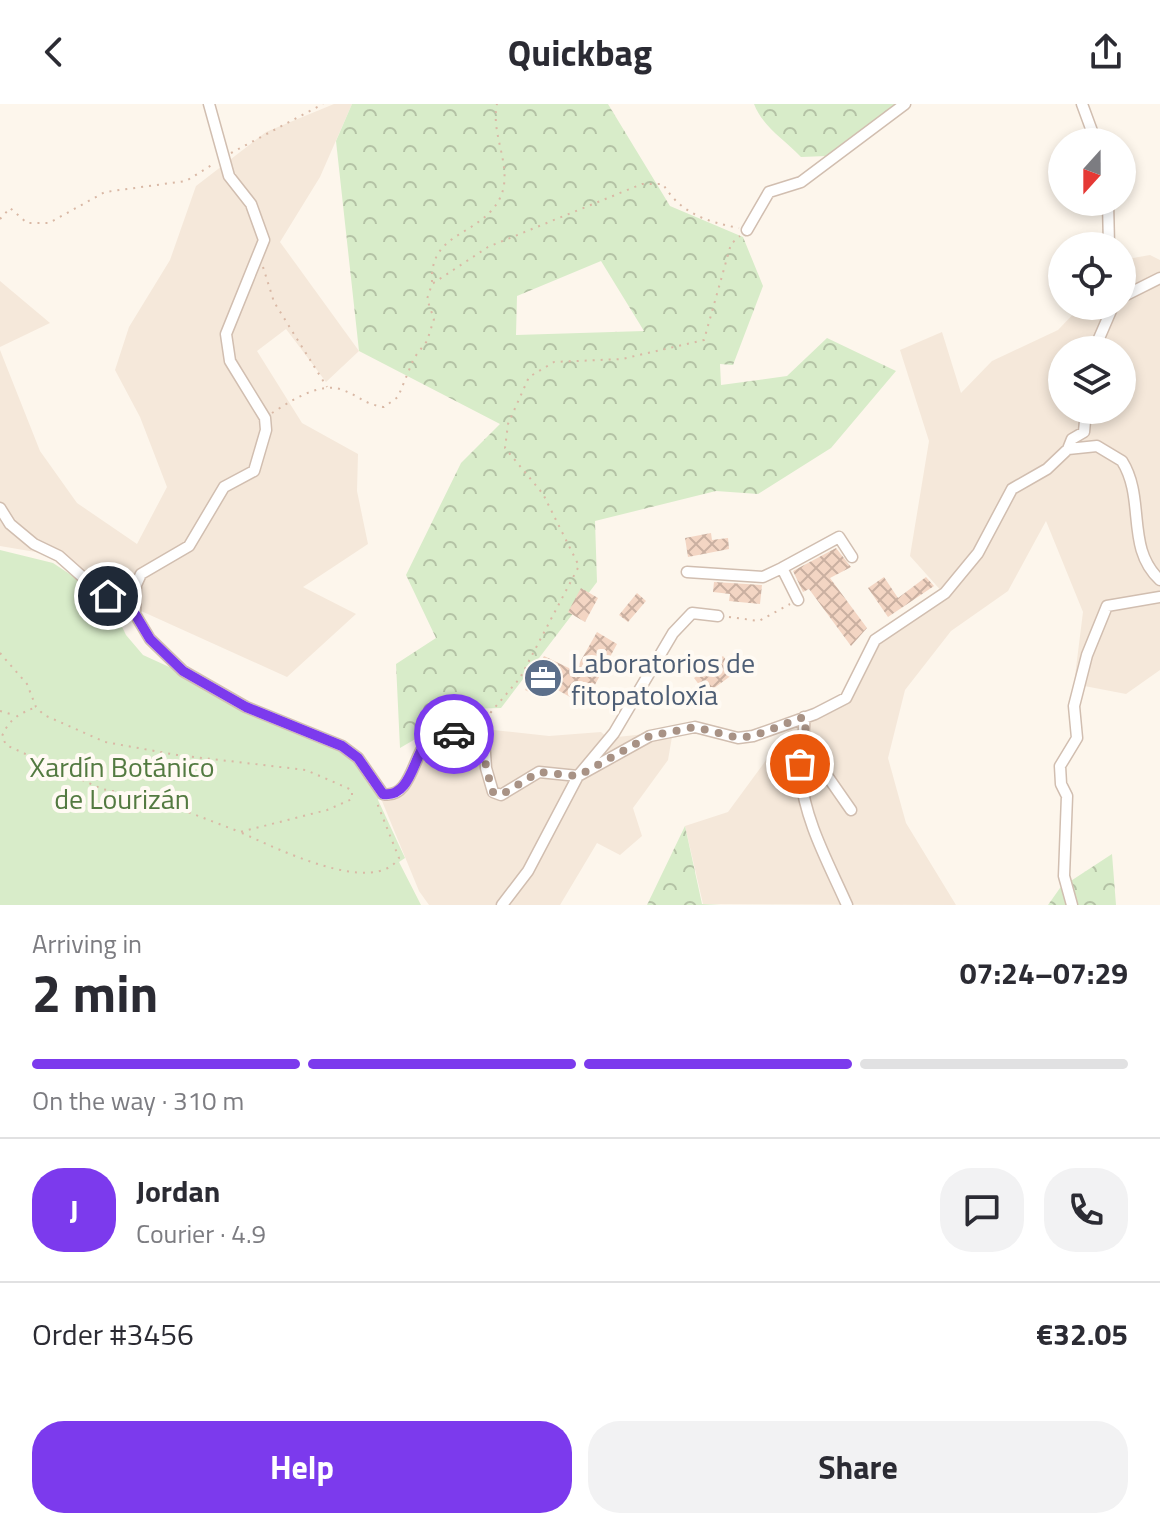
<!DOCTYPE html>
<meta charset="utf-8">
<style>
body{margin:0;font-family:"Titillium Web",sans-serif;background:#f2f2f3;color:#2b2b33;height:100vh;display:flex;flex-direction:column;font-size:30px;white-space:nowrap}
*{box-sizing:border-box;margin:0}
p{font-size:26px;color:#7c7c81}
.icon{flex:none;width:44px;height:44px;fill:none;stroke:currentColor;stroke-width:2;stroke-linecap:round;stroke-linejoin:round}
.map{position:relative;height:801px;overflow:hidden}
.sheet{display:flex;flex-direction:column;background:#fff;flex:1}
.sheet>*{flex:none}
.needle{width:52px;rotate:201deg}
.controls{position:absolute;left:1048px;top:24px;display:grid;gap:16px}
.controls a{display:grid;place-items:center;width:88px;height:88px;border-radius:50%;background:#fff;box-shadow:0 4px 12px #0003;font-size:40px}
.pin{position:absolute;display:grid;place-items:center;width:68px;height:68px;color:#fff;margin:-34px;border:4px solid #fff;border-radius:50%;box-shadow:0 2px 8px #0007}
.courier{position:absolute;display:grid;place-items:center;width:80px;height:80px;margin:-40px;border:6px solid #7c3aed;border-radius:50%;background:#fff;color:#222;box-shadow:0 2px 10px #0007}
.summary em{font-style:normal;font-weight:700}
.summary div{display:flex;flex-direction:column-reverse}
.summary{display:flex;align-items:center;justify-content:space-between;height:136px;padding:0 32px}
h1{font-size:52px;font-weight:700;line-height:60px}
.bar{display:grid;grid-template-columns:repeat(4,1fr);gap:12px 8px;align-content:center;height:96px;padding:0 32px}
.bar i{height:10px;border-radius:6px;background:#e1e1e2}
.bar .selected{background:#7c3aed}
.bar p{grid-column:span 4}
.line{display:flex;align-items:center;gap:20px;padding:0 32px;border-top:2px solid #e1e1e2}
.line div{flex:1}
.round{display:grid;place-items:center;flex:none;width:84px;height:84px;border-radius:32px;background:#f2f2f3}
.cta{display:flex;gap:16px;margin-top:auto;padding:16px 32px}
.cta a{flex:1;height:92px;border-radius:32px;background:#7c3aed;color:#fff;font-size:32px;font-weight:700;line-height:92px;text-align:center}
.cta a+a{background:#f2f2f3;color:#2b2b33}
header{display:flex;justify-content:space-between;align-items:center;height:104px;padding:0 32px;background:#fff;font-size:36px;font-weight:700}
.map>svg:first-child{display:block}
.residential{fill:#f5e8da;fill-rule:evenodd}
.forest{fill:url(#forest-crowns);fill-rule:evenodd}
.garden{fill:#d8ecc9}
.building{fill:url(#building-cross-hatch)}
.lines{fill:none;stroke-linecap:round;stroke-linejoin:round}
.minor-casing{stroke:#d1beb0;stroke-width:13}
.path{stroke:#d9b8a5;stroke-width:2;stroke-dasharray:2 6;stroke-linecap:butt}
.minor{stroke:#fff;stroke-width:10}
.done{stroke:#a89285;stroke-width:8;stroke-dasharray:0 14.4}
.route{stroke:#7c3aed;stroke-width:10}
.labels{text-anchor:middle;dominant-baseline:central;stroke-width:8;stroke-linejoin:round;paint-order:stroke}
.service-label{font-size:28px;fill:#4e5e75;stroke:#fffaf3;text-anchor:start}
.park-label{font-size:28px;fill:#537a41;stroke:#fffaf3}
</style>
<header><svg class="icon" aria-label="back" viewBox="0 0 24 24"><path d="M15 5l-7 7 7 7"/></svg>Quickbag<svg class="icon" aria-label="share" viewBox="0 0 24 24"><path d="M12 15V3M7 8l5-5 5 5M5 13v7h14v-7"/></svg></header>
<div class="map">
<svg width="1160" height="801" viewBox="0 0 1160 801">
<defs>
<pattern id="forest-crowns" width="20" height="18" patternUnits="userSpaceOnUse" patternTransform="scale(2)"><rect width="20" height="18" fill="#d8ecc9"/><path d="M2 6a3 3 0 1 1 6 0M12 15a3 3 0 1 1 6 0" fill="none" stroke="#b4c2a5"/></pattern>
<pattern id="building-cross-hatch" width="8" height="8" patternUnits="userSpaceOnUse" patternTransform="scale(2)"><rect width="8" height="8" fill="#f3d5c3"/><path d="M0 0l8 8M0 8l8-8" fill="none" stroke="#cab0a1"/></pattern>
</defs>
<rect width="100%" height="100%" fill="#fdf6ec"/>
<path class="residential" d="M334,0h18l-32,73 -40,65 79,109 -33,31 -40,-53 -29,22 45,72 56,31 -1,37 11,53 -65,43 53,27 -69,63 -179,-81 -49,-40 -59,-10v-196l40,101 37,52 60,41 30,-57 -27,-70 -25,-47 14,-43 41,-67 26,-74 70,-54z
M1150,151l10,5v410l-34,24 -52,-10 9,-72 -37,-91 -38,70 -57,40 -46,59 -17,68 18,65 50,82 -253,-1 -18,-78 43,-14 69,-94 48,-25 36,-54 63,-45 -34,-38 19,-115 -29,-91 42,-18 19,61 31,-32 66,-31 23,-24h41v-46zM1062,246h60v60h-60z
M0,177l50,42 -50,24z
M493,626l56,6 52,-4 7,6 65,-7 -5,29 -35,48 9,28 -22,19 -23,-12 -37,62h-131l-10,-14 -37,-90 13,-3 16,-17 14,-32 26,-13 38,4z"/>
<path class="forest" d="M352,0h256l62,102 73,31 20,49 -30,79 -13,-1 1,21 66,-9 40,-38 69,33 -65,77 -73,46 -42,-3 -121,30 2,61 -96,126 -34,1 -67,39 -4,-84 40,-26 -30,-63 55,-112 39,-39 -141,-73 -23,-210zM601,157l43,70 -128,4 1,-39z
M754,0h151l-78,52 -26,1c-17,-18 -38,-30 -47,-53z
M685,722l17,78 19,1h-74z
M1112,750l4,51h-68l12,-17z"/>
<path class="garden" d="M0,446l53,13 56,37 17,35 17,20 46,21 169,84 22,36 -2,4 27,58 -6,4 22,43h-421z"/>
<path class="building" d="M711,429l1,7 16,-2 1,11 -41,8 -3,-19z
M836,444l15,19 -21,11 37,50 -16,18 -42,-57 -6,3 -10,-21z
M884,473l14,21 28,-21 8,9 -46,31 -20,-29z
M714,478l48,3 -2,19 -31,-3 1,-7 -17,-2z
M581,484l17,10 -13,24 -17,-10z
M637,489l9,8 -18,21 -9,-7z
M597,528l20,12 -33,61 -35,-20 -7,13 -17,-8 19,-34 31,15z
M723,552l13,16 -30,22 -12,-16z"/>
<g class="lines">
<g class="minor-casing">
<path id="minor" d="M1082,0l14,38
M1108,98l1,44
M747,126l22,-38 32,-10 104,-78
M1122,193l38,-19
M1094,246l19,-44
M1068,345l29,-3 25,15c24,38 3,87 38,119
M0,404l10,16 24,20 25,12 36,32 40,26 15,25 33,32 63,36 96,39 16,12 25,36c26,5 30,-34 42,-50l23,-10 26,-2 10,7 2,29 7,24 8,3 38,-23 39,4 36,-43 59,-100 19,-20 26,3
M687,468l76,5 19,-9
M798,496l-16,-32 57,-31 13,20
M135,510l1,-29 5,-11 48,-28 35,-59 30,-16 12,-41 -1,-12 -35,-57 -4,-27 38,-94 -13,-36 -22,-28 -20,-72
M804,613c2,19 -6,37 -4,56 5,49 28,89 47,132
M807,633l5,17 39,56
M502,801l26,-34 50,-95 72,-40 45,-9 43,11 15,-2 62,-22 31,-16 29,-58 70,-47 33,-40 34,-64 35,-20 21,-20 4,-10 12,-7 2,-22
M1072,801l-8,-29 3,-80 -6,-12 -1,-18 17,-28 -3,-32 13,-51 20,-49 53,-9"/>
</g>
<path class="path" d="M231,49l92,-49
M0,115l10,-11 17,15h22l56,-31 81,-11 29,-18
M263,163l11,35 53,85
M432,178c-2,-45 35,-45 59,-71 31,-33 -2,-71 6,-107
M272,309c19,-12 48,-32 71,-23 16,6 21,14 41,17l14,-10 16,-39 13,-17 7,-22 -7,-20 5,-15 56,-37 154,-63h21c17,29 44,38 76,44
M729,513l30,4 31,-17
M0,549l27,31 9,23 8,8 61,27 72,13 129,15 46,20v9l-25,11 -87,22 -86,-33 -52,-10 -96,-44 -4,-9c8,-18 17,-22 34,-29
M0,607l14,4
M480,621l40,-47 59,-112 -36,-72 -38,-46 3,-24 21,-47 25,-15 68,-3 82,-19 27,-96 9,-8
M242,729c34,15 131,64 157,25l-22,-55"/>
<use href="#minor" class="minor"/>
</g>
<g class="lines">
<path class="done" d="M454,630l20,-2 10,7 2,29 7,24 8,3 38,-23 39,4 72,-40 45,-9 43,11 15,-2 51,-19 2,16 -6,31"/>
<path class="route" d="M108,492l27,18 15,25 33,32 63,36 96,39 16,12 25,36c26,4 30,-33 42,-50l29,-10"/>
</g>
<defs>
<g id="office-disc" transform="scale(2)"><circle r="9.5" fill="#5c6f8a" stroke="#fffaf3"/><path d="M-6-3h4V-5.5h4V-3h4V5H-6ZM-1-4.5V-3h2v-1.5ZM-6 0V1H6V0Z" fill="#fff"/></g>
</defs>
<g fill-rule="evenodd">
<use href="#office-disc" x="543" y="574"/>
</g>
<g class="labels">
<g class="service-label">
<text x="571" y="558">Laboratorios de<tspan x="571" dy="32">fitopatoloxía</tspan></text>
</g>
<g class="park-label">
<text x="122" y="662">Xardín Botánico<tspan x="122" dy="32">de Lourizán</tspan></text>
</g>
</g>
</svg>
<div class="controls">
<a><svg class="needle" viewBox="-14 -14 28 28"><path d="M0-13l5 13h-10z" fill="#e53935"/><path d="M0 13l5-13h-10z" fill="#7c7c81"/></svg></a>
<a><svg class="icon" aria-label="locate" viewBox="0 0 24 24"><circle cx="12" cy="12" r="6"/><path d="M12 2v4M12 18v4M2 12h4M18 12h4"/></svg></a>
<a><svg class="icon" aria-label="layers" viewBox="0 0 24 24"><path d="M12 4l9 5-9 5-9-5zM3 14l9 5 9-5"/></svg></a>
</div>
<div class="pin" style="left:800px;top:660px;background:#ea580c"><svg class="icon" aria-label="bag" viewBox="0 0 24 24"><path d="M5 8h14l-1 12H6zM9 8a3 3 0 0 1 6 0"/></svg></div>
<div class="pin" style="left:108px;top:492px;background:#1f2937"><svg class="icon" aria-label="home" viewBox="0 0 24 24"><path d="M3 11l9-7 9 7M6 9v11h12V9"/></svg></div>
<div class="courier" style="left:454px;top:630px"><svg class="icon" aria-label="car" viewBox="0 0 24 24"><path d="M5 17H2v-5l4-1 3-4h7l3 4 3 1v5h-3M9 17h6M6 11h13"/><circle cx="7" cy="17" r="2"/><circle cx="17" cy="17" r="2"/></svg></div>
</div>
<section class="sheet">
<div class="summary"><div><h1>2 min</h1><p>Arriving in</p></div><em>07:24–07:29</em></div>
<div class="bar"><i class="selected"></i><i class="selected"></i><i class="selected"></i><i></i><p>On the way · 310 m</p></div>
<div class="line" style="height:144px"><b class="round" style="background:#7c3aed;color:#fff">J</b><div><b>Jordan</b><p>Courier · 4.9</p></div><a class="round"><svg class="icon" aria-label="chat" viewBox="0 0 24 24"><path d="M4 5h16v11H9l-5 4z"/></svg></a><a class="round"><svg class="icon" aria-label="phone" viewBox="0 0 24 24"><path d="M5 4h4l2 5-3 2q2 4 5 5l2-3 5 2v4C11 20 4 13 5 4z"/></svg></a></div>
<div class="line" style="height:104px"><div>Order #3456</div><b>€32.05</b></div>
<div class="cta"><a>Help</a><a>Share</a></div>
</section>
